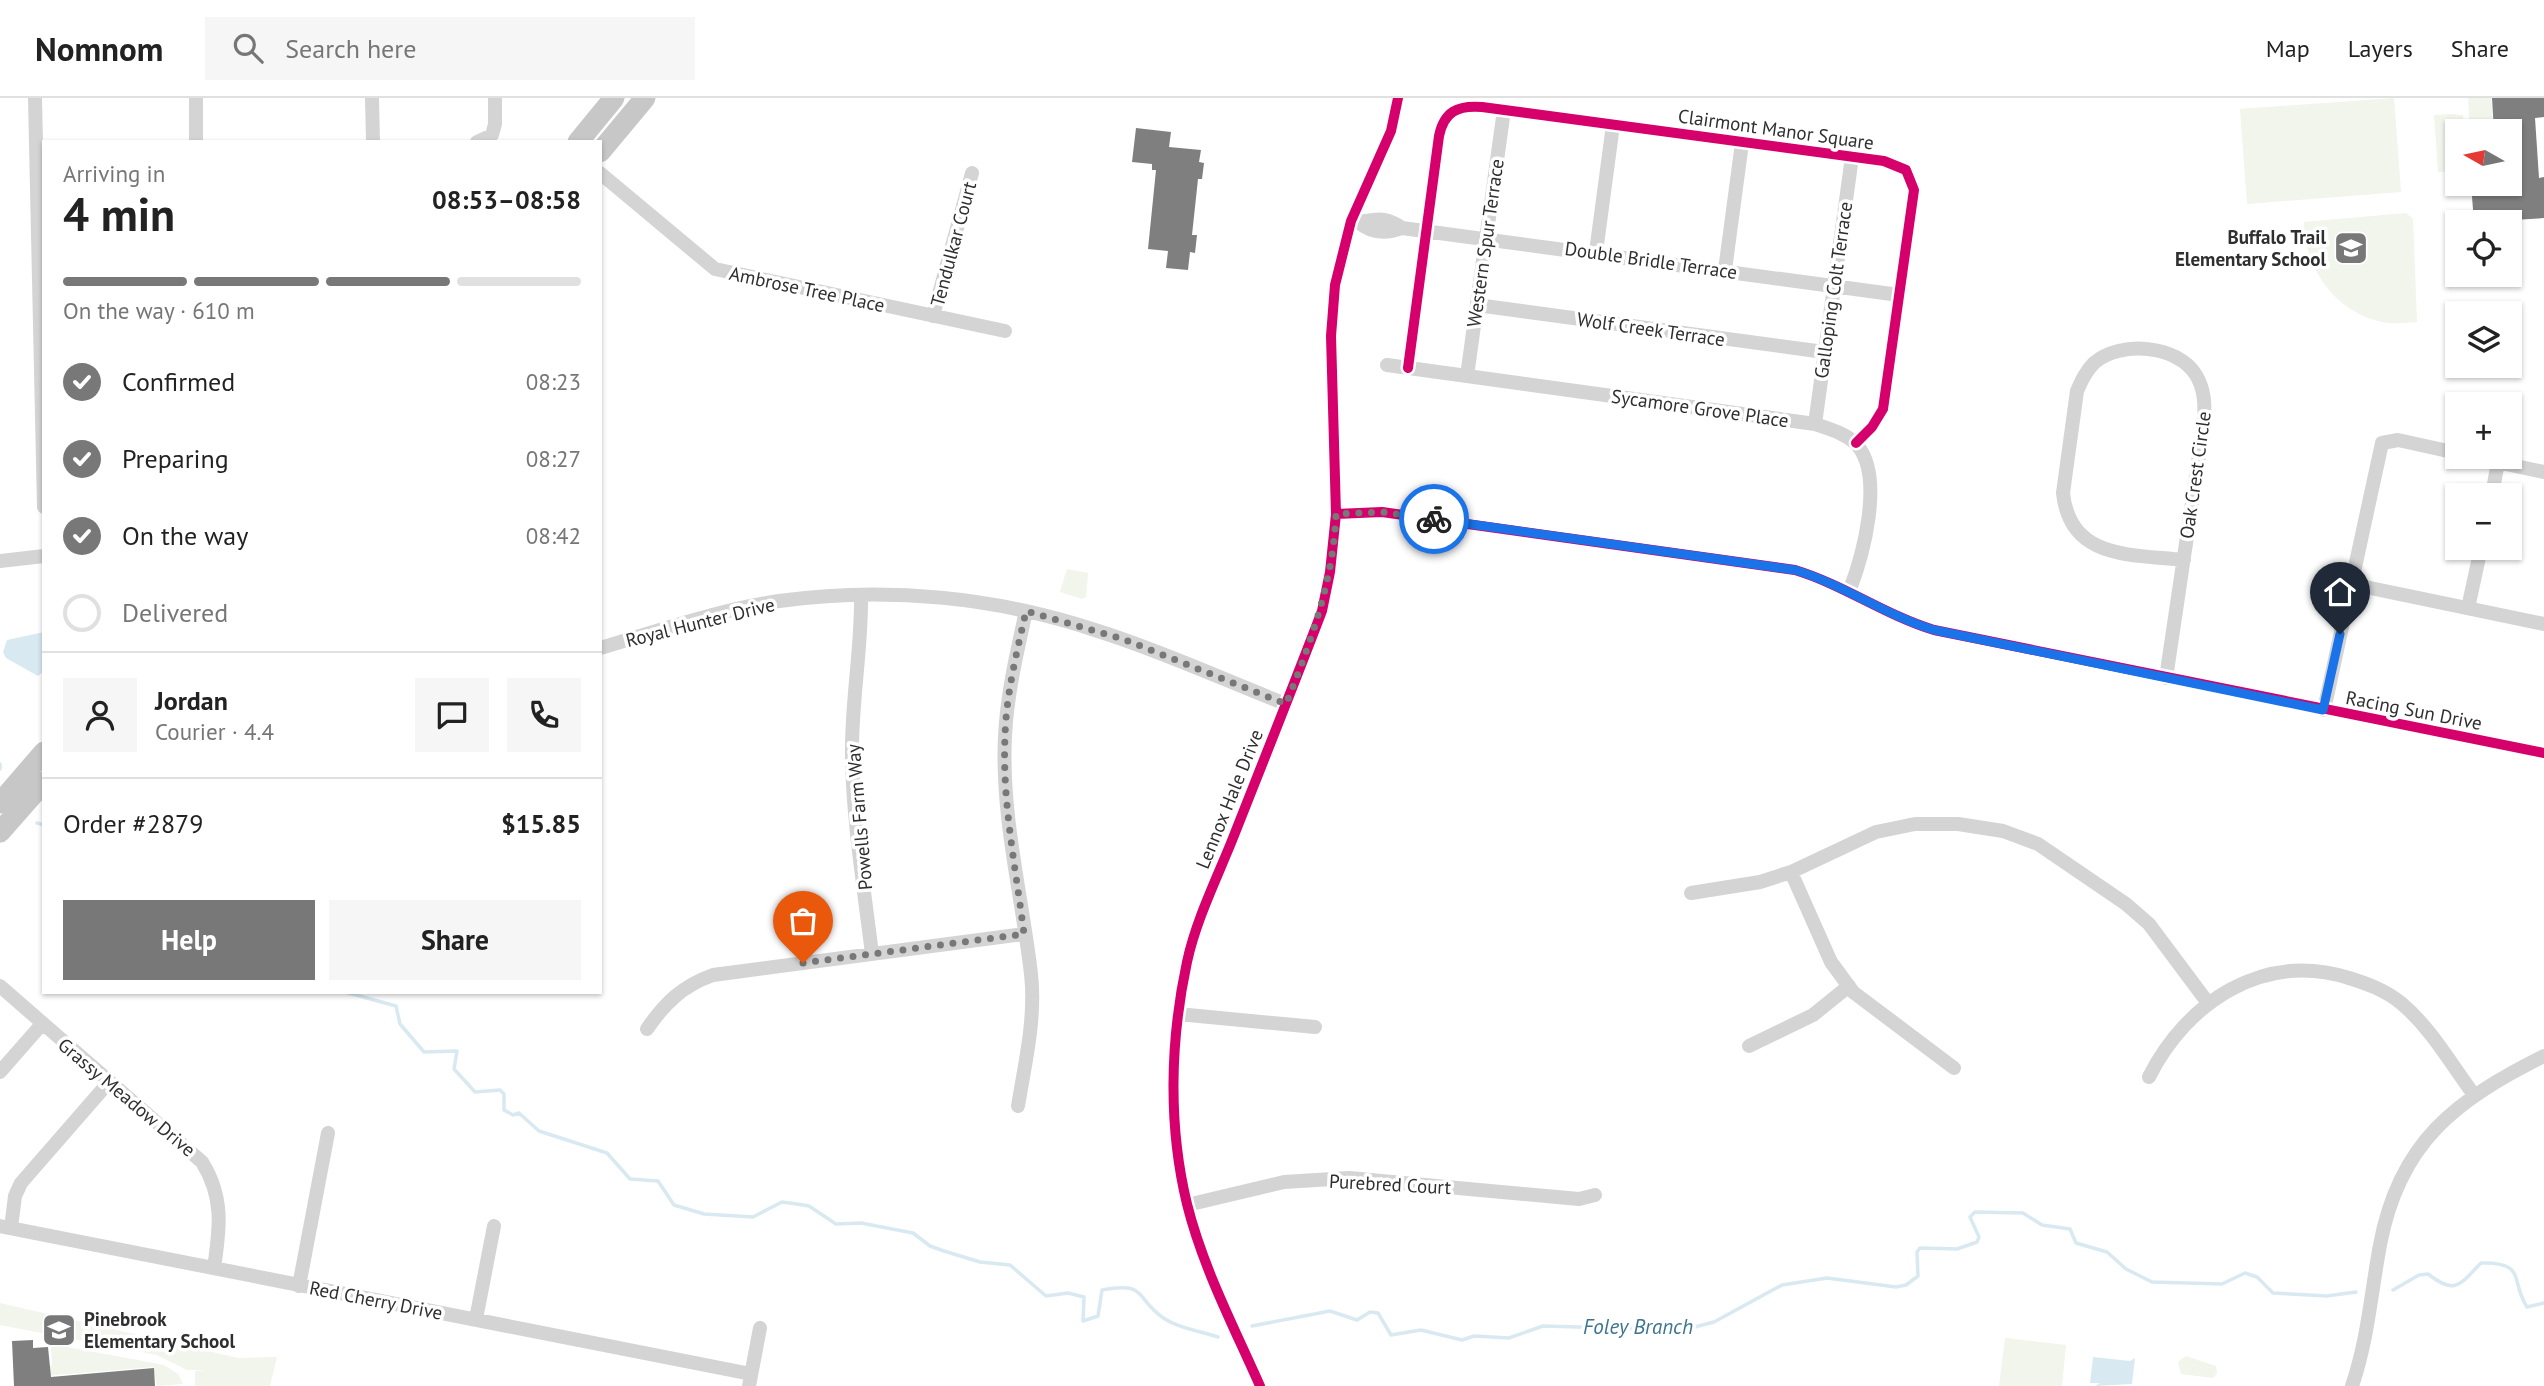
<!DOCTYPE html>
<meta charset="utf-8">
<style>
body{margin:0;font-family:"PT Sans",sans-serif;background:#f6f6f6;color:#222;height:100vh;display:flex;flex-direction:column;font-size:26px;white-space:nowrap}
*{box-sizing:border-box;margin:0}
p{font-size:23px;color:#767676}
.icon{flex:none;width:38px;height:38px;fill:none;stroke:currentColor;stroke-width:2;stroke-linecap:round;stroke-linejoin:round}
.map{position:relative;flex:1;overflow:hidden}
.drawer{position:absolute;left:42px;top:42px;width:560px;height:854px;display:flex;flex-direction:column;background:#fff;border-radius:0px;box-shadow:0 2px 5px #0004}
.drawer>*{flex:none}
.needle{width:46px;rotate:279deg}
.buttons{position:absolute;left:2445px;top:21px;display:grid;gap:14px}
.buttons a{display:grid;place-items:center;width:77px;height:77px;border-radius:0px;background:#fff;box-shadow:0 2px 5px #0004;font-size:35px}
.pin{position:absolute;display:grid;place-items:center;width:60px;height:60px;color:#fff;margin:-72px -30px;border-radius:50% 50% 50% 0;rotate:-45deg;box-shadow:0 0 7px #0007}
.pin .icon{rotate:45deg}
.courier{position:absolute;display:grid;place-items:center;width:70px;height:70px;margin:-35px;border:5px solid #1a73e8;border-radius:50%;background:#fff;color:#222;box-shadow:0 2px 9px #0007}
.headline em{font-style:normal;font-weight:800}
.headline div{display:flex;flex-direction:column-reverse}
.headline{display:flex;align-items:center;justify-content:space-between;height:119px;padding:0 21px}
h1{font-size:46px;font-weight:800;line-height:52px}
.bar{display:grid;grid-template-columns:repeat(4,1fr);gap:10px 7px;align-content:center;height:84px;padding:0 21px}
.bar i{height:9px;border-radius:5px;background:#e0e0e0}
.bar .on{background:#787878}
.bar p{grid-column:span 4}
.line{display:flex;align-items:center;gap:18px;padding:0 21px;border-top:2px solid #e0e0e0}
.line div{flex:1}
.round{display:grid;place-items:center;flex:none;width:74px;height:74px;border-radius:0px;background:#f6f6f6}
ol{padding:0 21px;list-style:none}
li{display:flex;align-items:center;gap:21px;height:77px}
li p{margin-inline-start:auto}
li .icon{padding:7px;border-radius:50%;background:#787878;color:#fff;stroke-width:4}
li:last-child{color:#767676}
li i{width:38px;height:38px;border:4px solid #e0e0e0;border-radius:50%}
.cta{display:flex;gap:14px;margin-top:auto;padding:14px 21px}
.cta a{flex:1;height:80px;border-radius:0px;background:#787878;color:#fff;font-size:28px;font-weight:800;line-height:80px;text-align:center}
.cta a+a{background:#f6f6f6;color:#222}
header{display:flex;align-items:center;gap:42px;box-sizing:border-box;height:98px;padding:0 35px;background:#fff;border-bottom:2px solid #e0e0e0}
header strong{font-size:33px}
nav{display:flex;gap:38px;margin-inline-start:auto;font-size:24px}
.search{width:490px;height:63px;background:#f6f6f6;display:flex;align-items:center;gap:18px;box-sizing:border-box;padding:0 24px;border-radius:0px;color:#767676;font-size:26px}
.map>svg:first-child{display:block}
.green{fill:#f1f5ec}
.water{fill:#d9e9f1}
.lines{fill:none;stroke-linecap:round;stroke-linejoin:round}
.stream{stroke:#d9e9f1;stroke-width:3.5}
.building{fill:#7f7f7f}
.minor{stroke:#d4d4d4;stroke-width:14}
.primary{stroke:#c7c7c7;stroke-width:21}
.cycleway-casing{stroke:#fff;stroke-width:15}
.cycleway{stroke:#d6006c;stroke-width:10}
.done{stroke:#787878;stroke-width:7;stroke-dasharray:0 12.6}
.route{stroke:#1a73e8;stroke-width:9}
.labels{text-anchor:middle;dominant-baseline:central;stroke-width:7;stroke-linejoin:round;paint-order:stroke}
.street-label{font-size:19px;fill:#2f2f2f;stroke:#fff}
.poi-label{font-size:19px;font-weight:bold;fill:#2f2f2f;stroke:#fff;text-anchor:end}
.water-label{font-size:21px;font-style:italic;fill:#3d7590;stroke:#fff}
</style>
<header>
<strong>Nomnom</strong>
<div class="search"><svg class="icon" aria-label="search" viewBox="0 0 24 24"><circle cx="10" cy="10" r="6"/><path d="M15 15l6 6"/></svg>Search here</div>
<nav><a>Map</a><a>Layers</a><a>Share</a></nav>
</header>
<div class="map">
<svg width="2544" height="1288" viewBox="0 0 2544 1288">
<rect width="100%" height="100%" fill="#fff"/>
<path class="green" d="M2394,0l7,94 -154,12 -7,-95z
M2468,0h23l3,33h-24z
M2451,16l12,1 1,16h-7v40l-19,1 -4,-57z
M2406,115l7,6 4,103c-9,0 -19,2 -28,1 -49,-5 -86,-54 -85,-101z
M1067,471l21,4 -2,24 -4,2 -22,-7z
M0,1205l238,55 39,-1 -7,29h-75v-15l12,-1h-20l-30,-15 -157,-30z
M2005,1240l61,7 -4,41h-63z
M51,1246l113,21 14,9 5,10 -26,2 -4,-19 -109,9 8,-12z
M2186,1258l30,10 1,7 -4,5 -32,-4 -3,-12z"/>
<path class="water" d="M44,534v39l-6,5 -32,-18 -3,-6 4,-12z
M2093,1259l37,4 5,-3 -3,26 -37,2 5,-3h-10z"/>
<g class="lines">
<path class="stream" d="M0,666v5
M37,725l7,2
M345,894l51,14 4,18 24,28 33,-1 -3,18 21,23 25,-2 4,4v16l9,5 6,-2 20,18 68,22 23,26 28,2 16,24 30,9 49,3 29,-15 15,2 12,2 27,18 25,-1 52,10 17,13 14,5 36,11 30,3 36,31 22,-3 16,4 -1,24 15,-5 4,-26c47,-9 32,9 63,29 15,10 36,12 53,18
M2393,1192l26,-15 9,-1c28,22 32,10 53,-11 46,-1 29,18 46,44l17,-4
M1252,1228l78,-15 27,9 13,-8 8,1 13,22 30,-5 41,10 12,-4 35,2 34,-12 104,3 48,-2 19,-5 68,-37 45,-7 69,9 10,-2 12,-9 -1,-24 3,-4 37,1 20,-7 2,-5 -9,-20 5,-5 48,1 19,12 28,4 6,14 31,9 19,17 26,13 70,2 23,-11 12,4 16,16 54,3 29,-4"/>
</g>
<path class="building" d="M2492,0h52v19l-9,1 4,60 5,-1v41l-30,2v2h-40l-3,-38h39v-53h-16z
M1136,30l35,4 -2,15 32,3 -2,12 5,1 -2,16h-4l-6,56h5l-2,18 -5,-1 -2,18 -22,-2 2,-17 -20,-2 8,-79h-4v-6l-20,-2z
M33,1242v8l15,-1 3,30 103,-9 1,18h-141l-2,-45z"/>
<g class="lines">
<path class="minor" d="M35,0l9,409
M372,0l1,44
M196,44v-44
M477,44l15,-7 3,-11v-26
M600,75l115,96 290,62
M1351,123c21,3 29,-9 51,7l497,67
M1358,124c14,12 28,12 44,6
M1596,154l17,-127
M1725,172l17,-127
M1477,207l347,47
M933,218l39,-143
M1387,267l428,59c14,5 33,10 43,22 26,33 5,110 -9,146
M1408,270l31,-232c5,-24 18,-31 43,-29l402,54 22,9 8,20 -31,219 -11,18 -16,16
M1467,278l37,-266
M1815,326l37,-267
M2473,359l71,15
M2492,397l6,-33
M1336,416l46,-2 413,58c49,15 90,45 139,60l610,123
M0,463l44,-5
M2351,486l193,40
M861,497c1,54 -10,107 -9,161 1,66 12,132 20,198
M2468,510l13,-60
M600,550c59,-17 118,-38 179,-47 107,-15 218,-4 319,30 64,20 126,49 188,73
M2166,580l38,-256c1,-17 1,-32 -8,-47 -18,-30 -76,-35 -102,-12 -8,8 -12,17 -17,28l-14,102c7,67 69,61 121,67
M2324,612l58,-267 16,-3 59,13
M1791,774l40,90 22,30 101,76
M1691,795l69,-11 31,-10 85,-40 39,-8h43l45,7 35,13 88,60 23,20 59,79
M0,888l202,176c22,35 18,66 12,106
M1178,916l137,13
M647,931c18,-26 35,-43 66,-54l311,-41
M1749,948l64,-31 36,-29
M0,974l42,-48
M2149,979c38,-75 114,-126 200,-99 19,6 36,12 52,25 30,25 50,61 73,92
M1018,1008c7,-43 18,-88 13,-132 -9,-78 -30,-158 -26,-238 2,-42 12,-84 21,-125
M1187,1107l97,-23 65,-4 230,21 16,-4
M0,1128l751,148
M11,1130l4,-32 6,-13 88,-101
M299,1188l29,-153
M476,1221l18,-93
M749,1288l11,-58
M1260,1288c-26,-59 -57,-118 -73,-182 -19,-78 -17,-163 0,-242 9,-42 30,-84 46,-124 30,-76 60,-151 89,-227l8,-39 6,-58 -5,-178 4,-51 16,-64 40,-90 7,-33
M2352,1288c16,-47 19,-93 28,-141 19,-103 76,-145 164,-189"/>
<path class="primary" d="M578,44l36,-44
M600,54l45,-54
M0,705l44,-51
M0,734l44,-50"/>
<g class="cycleway-casing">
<path id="cycleway" d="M1408,270l31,-232c5,-24 18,-31 43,-29l402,54 22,9 8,20 -31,219 -11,18 -16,16
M1336,416l46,-2 413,58c49,15 90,45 139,60l610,123
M1260,1288c-26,-59 -57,-118 -73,-182 -19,-78 -17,-163 0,-242 9,-42 30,-84 46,-124 30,-76 60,-151 89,-227l8,-39 6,-58 -5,-178 4,-51 16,-64 40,-90 7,-33"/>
</g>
<use href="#cycleway" class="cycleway"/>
</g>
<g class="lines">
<path class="done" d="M803,865l221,-29c-8,-65 -22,-132 -19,-197 1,-43 12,-85 21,-126l97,28 163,65c25,-62 47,-122 50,-190l46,-2 52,7"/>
<path class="route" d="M1434,421l361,51c49,15 90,45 139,60l389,80 17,-76"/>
</g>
<defs>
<g id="school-square" transform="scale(1.75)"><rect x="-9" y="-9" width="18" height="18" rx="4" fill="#787878" stroke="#fff"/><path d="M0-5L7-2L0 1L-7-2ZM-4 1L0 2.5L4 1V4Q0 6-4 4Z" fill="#fff"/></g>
</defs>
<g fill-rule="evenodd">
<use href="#school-square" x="2351" y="150"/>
<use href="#school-square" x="59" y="1232"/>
</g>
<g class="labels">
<g class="street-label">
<text transform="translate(1776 31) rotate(8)">Clairmont Manor Square</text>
<text transform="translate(1485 145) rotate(-82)">Western Spur Terrace</text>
<text transform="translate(953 146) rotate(-75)">Tendulkar Court</text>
<text transform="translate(1651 162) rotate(8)">Double Bridle Terrace</text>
<text transform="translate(807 191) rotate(12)">Ambrose Tree Place</text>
<text transform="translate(1833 192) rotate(-82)">Galloping Colt Terrace</text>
<text transform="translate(1651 231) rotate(8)">Wolf Creek Terrace</text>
<text transform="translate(1700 310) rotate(8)">Sycamore Grove Place</text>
<text transform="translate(2195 377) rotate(-82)">Oak Crest Circle</text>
<text transform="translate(700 524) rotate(-14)">Royal Hunter Drive</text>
<text transform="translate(2414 612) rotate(11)">Racing Sun Drive</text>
<text transform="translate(1229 701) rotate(-68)">Lennox Hale Drive</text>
<text transform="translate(859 719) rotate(-95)">Powells Farm Way</text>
<text transform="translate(127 999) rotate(40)">Grassy Meadow Drive</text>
<text transform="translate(1390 1086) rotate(3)">Purebred Court</text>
<text transform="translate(376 1202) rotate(11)">Red Cherry Drive</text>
</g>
<g class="poi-label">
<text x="2326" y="139">Buffalo Trail<tspan x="2326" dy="22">Elementary School</tspan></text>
<text x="84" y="1221" text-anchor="start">Pinebrook<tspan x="84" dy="22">Elementary School</tspan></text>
</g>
<g class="water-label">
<text x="1638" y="1228">Foley Branch</text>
</g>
</g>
</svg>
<div class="buttons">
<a><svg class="needle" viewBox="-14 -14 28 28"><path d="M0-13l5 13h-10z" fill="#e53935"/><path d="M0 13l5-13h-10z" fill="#767676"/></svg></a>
<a><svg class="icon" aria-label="locate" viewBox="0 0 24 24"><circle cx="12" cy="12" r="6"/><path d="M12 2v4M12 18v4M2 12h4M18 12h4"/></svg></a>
<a><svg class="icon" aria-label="layers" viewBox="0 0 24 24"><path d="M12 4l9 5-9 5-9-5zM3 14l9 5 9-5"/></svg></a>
<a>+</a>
<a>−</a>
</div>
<div class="pin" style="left:803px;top:865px;background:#ea580c"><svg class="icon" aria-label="bag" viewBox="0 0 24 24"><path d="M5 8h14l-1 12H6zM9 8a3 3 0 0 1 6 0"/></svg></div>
<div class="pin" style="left:2340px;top:536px;background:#1f2937"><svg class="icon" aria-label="home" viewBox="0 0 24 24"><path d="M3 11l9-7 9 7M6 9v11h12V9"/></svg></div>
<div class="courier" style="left:1434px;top:421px"><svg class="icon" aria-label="bike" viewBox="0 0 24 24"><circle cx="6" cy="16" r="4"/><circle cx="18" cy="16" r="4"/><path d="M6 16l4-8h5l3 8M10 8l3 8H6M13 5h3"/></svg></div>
<section class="drawer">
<div class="headline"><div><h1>4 min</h1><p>Arriving in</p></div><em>08:53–08:58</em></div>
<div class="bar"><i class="on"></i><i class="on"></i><i class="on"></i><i></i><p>On the way · 610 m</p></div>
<ol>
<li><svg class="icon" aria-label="check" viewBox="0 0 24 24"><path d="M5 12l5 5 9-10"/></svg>Confirmed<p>08:23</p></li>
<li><svg class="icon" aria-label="check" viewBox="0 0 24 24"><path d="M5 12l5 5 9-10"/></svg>Preparing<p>08:27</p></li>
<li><svg class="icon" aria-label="check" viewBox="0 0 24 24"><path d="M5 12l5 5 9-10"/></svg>On the way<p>08:42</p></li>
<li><i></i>Delivered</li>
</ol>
<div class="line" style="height:126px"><a class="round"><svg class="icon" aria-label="person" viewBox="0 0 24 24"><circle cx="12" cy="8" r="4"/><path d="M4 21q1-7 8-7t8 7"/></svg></a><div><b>Jordan</b><p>Courier · 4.4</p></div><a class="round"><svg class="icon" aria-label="chat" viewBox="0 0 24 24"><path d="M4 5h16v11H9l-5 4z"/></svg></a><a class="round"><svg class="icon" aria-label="phone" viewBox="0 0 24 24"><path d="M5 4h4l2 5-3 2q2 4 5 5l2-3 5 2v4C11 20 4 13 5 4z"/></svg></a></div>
<div class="line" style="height:91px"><div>Order #2879</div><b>$15.85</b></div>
<div class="cta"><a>Help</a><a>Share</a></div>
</section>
</div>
